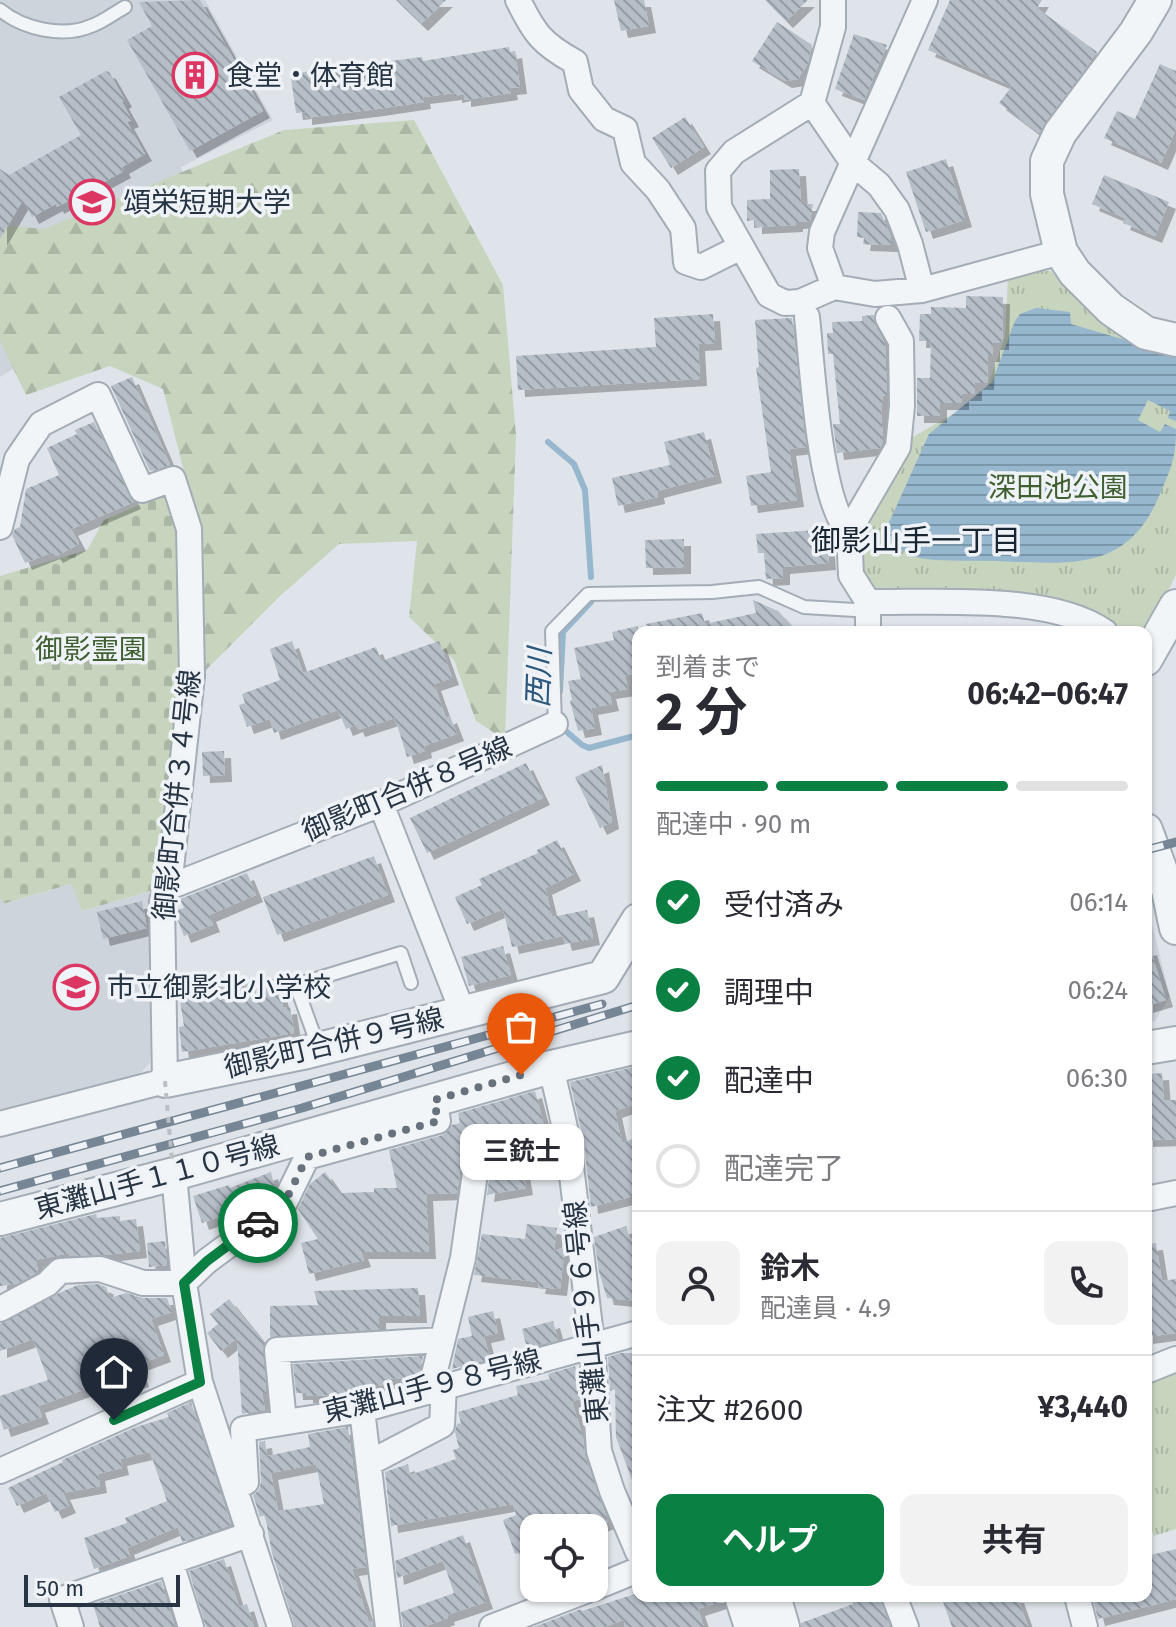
<!DOCTYPE html>
<html lang="ja">
<meta charset="utf-8">
<style>
body{margin:0;font-family:"Fira Sans","Noto Sans JP",sans-serif;background:#f2f2f3;color:#2b2b33;height:100vh;display:flex;flex-direction:column;font-size:30px;white-space:nowrap}
*{box-sizing:border-box;margin:0}
p{font-size:26px;color:#7c7c81}
.icon{flex:none;width:44px;height:44px;fill:none;stroke:currentColor;stroke-width:2;stroke-linecap:round;stroke-linejoin:round}
.map{position:relative;flex:1;overflow:hidden}
.drawer{position:absolute;left:632px;top:626px;width:520px;height:976px;display:flex;flex-direction:column;background:#fff;border-radius:16px;box-shadow:0 2px 6px #0004}
.drawer>*{flex:none}
.buttons{position:absolute;left:520px;top:1514px;display:grid;gap:16px}
.buttons a{display:grid;place-items:center;width:88px;height:88px;border-radius:16px;background:#fff;box-shadow:0 2px 6px #0004;font-size:40px}
.scale{position:absolute;left:24px;bottom:20px;width:156px;box-sizing:border-box;padding-left:8px;border:4px solid #263443;border-top:0;font-size:22px;line-height:28px;white-space:nowrap;color:#263443;-webkit-text-stroke:6px #eff3f7;paint-order:stroke}
.pin{position:absolute;display:grid;place-items:center;width:68px;height:68px;color:#fff;margin:-82px -34px;border-radius:50% 50% 50% 0;rotate:-45deg;box-shadow:0 0 8px #0007}
.pin .icon{rotate:45deg}
.courier{position:absolute;display:grid;place-items:center;width:80px;height:80px;margin:-40px;border:6px solid #0b8043;border-radius:50%;background:#fff;color:#222;box-shadow:0 2px 10px #0007}
.bubble{position:absolute;height:56px;border-radius:16px;background:#fff;box-shadow:0 2px 6px #0004;font-size:26px;font-weight:700;line-height:56px;text-align:center}
.overview em{font-style:normal;font-weight:700}
.overview div{display:flex;flex-direction:column-reverse}
.overview{display:flex;align-items:center;justify-content:space-between;height:136px;padding:0 24px}
h1{font-size:52px;font-weight:700;line-height:60px}
.bar{display:grid;grid-template-columns:repeat(4,1fr);gap:12px 8px;align-content:center;height:96px;padding:0 24px}
.bar i{height:10px;border-radius:6px;background:#e1e1e2}
.bar .selected{background:#0b8043}
.bar p{grid-column:span 4}
.line{display:flex;align-items:center;gap:20px;padding:0 24px;border-top:2px solid #e1e1e2}
.line div{flex:1}
.round{display:grid;place-items:center;flex:none;width:84px;height:84px;border-radius:16px;background:#f2f2f3}
ol{padding:0 24px;list-style:none}
li{display:flex;align-items:center;gap:24px;height:88px}
li p{margin-inline-start:auto}
li .icon{padding:8px;border-radius:50%;background:#0b8043;color:#fff;stroke-width:4}
li:last-child{color:#7c7c81}
li i{width:44px;height:44px;border:4px solid #e1e1e2;border-radius:50%}
.primary-button{display:flex;gap:16px;margin-top:auto;padding:16px 24px}
.primary-button a{flex:1;height:92px;border-radius:16px;background:#0b8043;color:#fff;font-size:32px;font-weight:700;line-height:92px;text-align:center}
.primary-button a+a{background:#f2f2f3;color:#2b2b33}
.map>svg:first-child{display:block}
.built{fill:#cdd4dc}
.forest{fill:url(#forest-firs)}
.cemetery{fill:url(#cemetery-stones)}
.park{fill:url(#park-tufts)}
.water{fill:url(#water-rules)}
.lines{fill:none;stroke-linecap:round;stroke-linejoin:round}
.stream{stroke:#96b7ce;stroke-width:6}
.building{fill:url(#building-back-hatch);fill-rule:evenodd;filter:url(#shadow)}
.service-casing{stroke:#a4acb5;stroke-width:16}
.minor-casing{stroke:#a4acb5;stroke-width:28}
.tertiary-casing{stroke:#a4acb5;stroke-width:36}
.service{stroke:#f2f5f8;stroke-width:12}
.minor{stroke:#f2f5f8;stroke-width:24}
.tertiary{stroke:#f2f5f8;stroke-width:32}
.rail-casing{stroke:#778695;stroke-width:9}
.rail{stroke:#eff3f7;stroke-width:6;stroke-dasharray:18;stroke-linecap:butt}
.path-bridge{stroke:#b9bfc5;stroke-width:4;stroke-dasharray:6 6;stroke-linecap:butt}
.done{stroke:#67727d;stroke-width:8;stroke-dasharray:0 14.4}
.route{stroke:#0b8043;stroke-width:10}
.labels{text-anchor:middle;dominant-baseline:central;stroke-width:7;stroke-linejoin:round;paint-order:stroke}
.poi-label{font-size:28px;fill:#263443;stroke:#eff3f7;text-anchor:start}
.park-label{font-size:28px;fill:#406032;stroke:#eff3f7}
.street-label{font-size:28px;fill:#263443;stroke:#eff3f7}
.neighbourhood-label{font-size:30px;fill:#182533;stroke:#eff3f7}
.water-label{font-size:30px;font-style:italic;fill:#2c587b;stroke:#eff3f7}
</style>
<div class="map">
<svg width="1176" height="1627" viewBox="0 0 1176 1627">
<defs>
<pattern id="forest-firs" width="22" height="20" patternUnits="userSpaceOnUse" patternTransform="scale(2)"><rect width="22" height="20" fill="#c7d5bf"/><path d="M5 1l3.5 6h-7zM16 11l3.5 6h-7z" fill="#abb7a5"/></pattern>
<pattern id="cemetery-stones" width="16" height="16" patternUnits="userSpaceOnUse" patternTransform="scale(2)"><rect width="16" height="16" fill="#c7d5bf"/><path d="M2 7V4a2 2 0 0 1 4 0v3zM10 15v-3a2 2 0 0 1 4 0v3z" fill="#abb7a5"/></pattern>
<pattern id="park-tufts" width="24" height="20" patternUnits="userSpaceOnUse" patternTransform="scale(2)"><rect width="24" height="20" fill="#c7d5bf"/><path d="M3 7l-1-3M5 7V3M7 7l1-3M15 17l-1-3M17 17v-4M19 17l1-3" fill="none" stroke="#abb7a5"/></pattern>
<pattern id="water-rules" width="6" height="5" patternUnits="userSpaceOnUse" patternTransform="scale(2)"><rect width="6" height="5" fill="#96b7ce"/><path d="M0 2.5h6" fill="none" stroke="#7a96a9"/></pattern>
<pattern id="building-back-hatch" width="6" height="6" patternUnits="userSpaceOnUse" patternTransform="scale(2)"><rect width="6" height="6" fill="#b6bec8"/><path d="M-1 5l2 2M0 0l6 6M5-1l2 2" fill="none" stroke="#949ba4"/></pattern>
<filter id="shadow"><feDropShadow dx="7" dy="7" stdDeviation="0" flood-color="#0004"/></filter>
</defs>
<rect width="100%" height="100%" fill="#dfe4ea"/>
<path class="built" d="M0,0h205l68,120 -92,47 6,21 -128,152 -59,37z
M71,884l12,27 71,-21 -4,173 -12,13 -138,37v-216l4,7z
M1146,900l24,96 -15,25 -9,1z"/>
<path class="forest" d="M414,120l89,165 13,150 -11,305 -29,-19 -22,-61 -45,-43 8,-76 -78,3 -59,52 -78,78 -4,-147 -35,-138 -53,-23 -84,29 -26,-54v-116l44,4 240,-99z"/>
<path class="cemetery" d="M171,491c29,130 5,268 -7,399h-10l-72,21 -11,-27 -68,20 -3,-7v-321l87,-26 17,-30z"/>
<path class="park" d="M1029,271h22l40,43 41,28 44,10v223l-26,51 -36,6 -225,-37 -19,-8 -9,-13 -1,-43 46,-90 78,-45 21,-59 3,-60z
M1176,1369v160l-22,7 -8,-19v-136z"/>
<path class="water" d="M1036,308l34,4 1,12 105,31v66l-8,-3 2,-7 -22,-11 -10,20 22,12 5,-8 11,5c0,30 -5,39 -16,65 -33,81 -94,69 -166,67 -27,-1 -61,2 -86,-6l-17,-14 -4,-14 42,-93 63,-52 23,-61 5,-7z"/>
<g class="lines">
<path class="stream" d="M548,442l26,22 11,26 6,87
M560,691l3,-59 28,-30
M560,726l22,19 7,3 49,-13"/>
</g>
<path class="building" d="M200,0l63,111 -73,40 -63,-111 25,-14 -13,-24z
M396,0h50l-25,24z
M614,0h30l5,26 -28,5z
M765,0h43l-22,21z
M950,0h92l-5,8 60,44 -58,81 -40,-30 13,-17 -84,-36z
M777,22l35,23 -4,18 -10,16 -13,2 -33,-20z
M854,34l33,11 -23,55 -29,-11z
M509,47l1,5 5,-1 5,36 -10,1 1,5 -47,7v-6l-9,2v-3l-32,4 1,5 -47,7 -72,9v-6l-9,1 -5,-35h6v-5l125,-16 1,4z
M1160,64l16,7v58l-15,34 -57,-25 13,-27 18,8z
M106,71l3,1 16,28 -3,2 10,18 -5,2 18,32 -23,13 2,4 -67,36 -1,-3 -24,13 -9,-17 -23,39v-70l9,6 72,-40 -22,-38z
M685,117l19,30 -33,21 -19,-30z
M946,159l19,61 -39,12 -20,-60z
M799,169l2,35h12l-3,17 -14,1v3l-41,2v-7l-8,1v-21l23,-1v-29z
M1104,175l65,27 -14,34 -32,-13 2,-5 -33,-14z
M858,212l23,1 10,24v8l-28,-1 1,-6 -7,-1z
M966,296l37,1 -1,46h-9v12h-5l-1,28h-12v11h-13v9h-22v13h-23v-38h13l1,-37h-12l1,-27h11v-7l35,1z
M713,314l2,29 -17,1 2,35 -182,11 -2,-34 140,-9 -2,-29z
M874,315l1,10 10,19 2,52h-4l-2,10 2,36 -3,6 -43,5 -4,-29h7l-7,-70h-5l-1,-21h6l-1,-11 30,-1v-5z
M792,318l14,129 -17,2 8,51 -46,6 -5,-30 25,-4 -15,-104 3,-1 -4,-47z
M132,377l38,88 -20,6 -39,-85z
M94,422l40,80 -63,27 8,15 -23,12 -3,-4 -28,11 -13,-28 3,-6 5,-2 6,-38 33,-14 -12,-27 30,-14 -2,-4z
M704,432l11,44 -58,15 1,6 -40,9 -6,-28 58,-13 -6,-23z
M818,530v8h9l2,25 -46,4v11l-17,1 -2,-26h-6l-2,-19z
M684,539v28l-38,1 -1,-28z
M753,600l25,11 19,21h-150l-1,-8 56,-11 3,11 51,-11z
M638,626v47l-13,3 3,13 -19,3 3,12 -21,4 4,20 -17,3 -8,-30 2,-1 -4,-19 13,-2 -7,-31 40,-8 -2,-8z
M292,641l11,32 73,-26 5,14 58,-20 13,37 -18,6 12,34 4,-2 7,18 -33,12 1,5 -18,6 -12,-39 -37,12 -2,-5 -10,4 -8,-19 -64,23 -4,-14 -23,8 -8,-22 6,-2 -3,-9 38,-14 -10,-31z
M224,751l1,24 -22,1 -1,-24z
M526,763l17,35 -116,55 -17,-35z
M602,765l10,57 -12,6 -25,-51z
M557,840l17,34 -29,14 7,29 35,-7 6,28 -28,6 -2,-8 -51,11 -9,-38 -36,15 -12,-27 27,-12 -3,-6 59,-26 -1,-3z
M374,856l14,39 -111,40 -14,-38z
M247,873l9,22 -47,20 4,10 -29,11 -7,-18v-8l7,-2 -4,-9z
M142,901l5,27 -44,11 -6,-27z
M503,946l8,29 -42,11 -8,-29z
M1150,948l16,52 -20,6v-57z
M252,978v4l26,-4 5,30 7,-1 4,26 -112,19 -3,-25 5,-1 -5,-31 28,-5 -1,-4z
M638,1066v37l-23,8 7,32 16,-6v58l-47,12 -7,-64 -14,-61z
M1162,1073l2,27h12v39l-30,1v-66z
M535,1091l10,39 -72,15 -7,4 -4,7 -5,37 -31,1 3,58h-68l3,8 -55,14 -8,-31 17,-4 -20,-30 12,-25 15,-12 15,21 34,-1v-4h23l-8,-38 54,-15 9,-10 8,-2 -2,-10z
M522,1165l4,23 -39,7 3,-23z
M271,1172l4,17 -3,5 -13,10 -57,19 -9,-27 36,-11 1,3z
M96,1214l1,4 23,-2v5l16,-2 4,32 -35,4 -35,1 -1,-3 -33,7 2,12 -22,12 -16,2v-48z
M527,1224l30,4 -3,23 11,-4 -5,42 -22,-2 1,-5 -65,-7 8,-41 43,5z
M626,1226l4,13 8,-3v65l-31,-3 -8,-26 -5,-35z
M165,1241l2,24 -18,2 -2,-24z
M1156,1243l6,38 14,-2v54l-30,4v-93z
M98,1284l8,3 4,11 16,-5 17,5h24l5,14 -21,7 13,36 -27,10 5,15 -33,11 -3,-9 -68,24 4,11 -38,13 -4,-12v-22l48,-16 -15,-41 -33,12v-27l59,-31 19,-8z
M418,1288l2,28h-41v13l-109,8v-31l48,-1 -4,-14z
M229,1299l35,44 2,50h-4l3,17 -23,4 -5,-76 -16,13 -14,-18 11,-9 -8,-10z
M493,1311l5,22 -14,3 6,23 -38,10 6,-30 14,-3 -4,-19z
M553,1321l5,19 -31,8 -5,-19z
M621,1353h16l1,33h-3l1,33 2,-1v72l-2,1 -20,-54 -1,-48 -5,2 -2,-34z
M423,1356l-5,21 -32,2v6l-31,1v10l-24,4v-5l-25,1v-3h-10l-3,-29z
M575,1366l6,33 -9,2 11,37 2,18 23,66 -17,6h-57v20l-19,6 -12,-34 13,-5 -3,-11 -122,22 -6,-54 23,-8 2,11 46,-16 -3,-9 6,-2 -4,-16 2,-8 4,-1 -3,-11 60,-17 -2,-9 34,-7 -2,-5z
M191,1402l40,123 -49,17 -4,-15 -51,21 3,8 -36,13 -10,-31 43,-15 -2,-5 42,-17 -17,-49 -30,7 2,9 -24,6 2,12 -37,7 6,13 -14,6 -9,-19 -29,13 -9,-18 55,-26 -1,-2 74,-33 33,-10 -2,-4z
M348,1427l18,140 -14,2 17,54 3,-2 1,6h-78l-23,-74 -7,-38 -5,2 -7,-22 6,-5 2,-8 -2,-40 6,-1 2,15 43,-9 -2,-13zM316,1464l8,40 -46,7 -7,-38z
M463,1535l23,67 -39,13 1,3 -25,9h-20l-2,-15 53,-19 -11,-32 -46,17 -2,-17z
M1176,1549v50l-78,20 -6,-23h54v-40z
M224,1559l15,48 8,-3 7,23h-48l-17,-56z
M161,1581l14,46h-75l-7,-23z
M638,1593v3h85v5l-25,8 6,18h-79l-1,-7 -20,7h-70l47,-18 1,2z
M851,1596h28l11,31h-89v-4l52,-19z
M941,1596h76l11,31h-76z"/>
<g class="lines">
<g class="service-casing">
<path id="service" d="M0,10c23,19 63,28 91,16 12,-4 23,-13 34,-19
M555,724l-3,-93 36,-37 124,-2 47,-5 45,20 51,3 13,-8
M318,1046l-22,-61 105,-32 10,30"/>
</g>
<g class="minor-casing">
<path id="minor" d="M518,0c16,33 24,44 57,62l6,28 23,29 21,10 8,34 25,27 25,38 3,34 15,5 40,-20
M833,0v27l-21,76 41,60 26,22 18,25 13,34 12,46
M925,0l-103,232 -2,16 14,39 41,7 47,-4 139,-38
M812,103l-78,49 -16,19 1,36 50,88 16,8 15,-1 34,-15
M807,317c5,44 12,187 42,214
M0,527l17,-68 24,-35 57,-29 44,95 31,-11 16,50 3,147 -23,211 -7,14 3,180 -165,43
M868,602c66,1 182,-9 237,30
M868,632v-30l-17,-27 -2,-44 49,-84 4,-41 -1,-65 -13,-23
M381,804l82,209
M169,887l212,-83 174,-80
M551,1067l17,74 24,203 7,107 13,40 26,61
M174,1174l10,109 16,99 80,245
M1146,1199l30,-6
M0,1309l47,-25 13,-13 40,-2 43,14h41l23,-22 77,-57 23,-47 131,-36 -4,-21
M1146,1371l30,-12
M430,1390l33,-132 14,-99 91,-18
M362,1410l26,217
M284,1422l-7,-72 165,-10
M369,1463l73,-38 2,-39
M0,1471l200,-89
M235,1489l11,-7 -3,-53 119,-19 276,-77
M171,1563l20,64
M594,1588l44,-18
M894,1596l12,31
M1077,1596l8,31
M71,1627l-9,-28 189,-65
M492,1627l101,-39"/>
</g>
<g class="tertiary-casing">
<path id="tertiary" d="M1155,0l-19,32 -76,101 -13,28v33l14,58 14,21 36,36 35,24 30,7
M1146,659l30,-53
M1146,830l22,60 8,38
M1146,1048l30,-5
M165,1081l142,-29 296,-75 35,-57
M0,1219l174,-45 377,-107 87,-20
M741,1596l10,31
M774,1596l9,31"/>
</g>
<use href="#service" class="service"/>
<use href="#minor" class="minor"/>
<use href="#tertiary" class="tertiary"/>
<g class="rail-casing">
<path id="rail" d="M1146,850l30,-8
M0,1168l602,-164
M0,1191l302,-83 336,-103"/>
</g>
<use href="#rail" class="rail"/>
<path class="path-bridge" d="M165,1081l7,80"/>
</g>
<g class="lines">
<path class="done" d="M258,1223l26,-19 23,-47 131,-36 -4,-21 87,-25"/>
<path class="route" d="M114,1420l86,-38 -16,-99 23,-22 51,-38"/>
</g>
<defs>
<g id="building-ring" transform="scale(2.3)"><circle r="9.5" fill="#eff3f7" stroke="#dc3763" stroke-width="1.5"/><path d="M-4-6H4V6H1V3H-1V6H-4ZM-2.5-4.3h1.7v1.8h-1.7ZM.8-4.3h1.7v1.8H.8ZM-2.5-1h1.7V.8h-1.7ZM.8-1h1.7V.8H.8Z" fill="#dc3763"/></g>
<g id="university-ring" transform="scale(2.3)"><circle r="9.5" fill="#eff3f7" stroke="#dc3763" stroke-width="1.5"/><path d="M0-5L7-2L0 1L-7-2ZM-4 1L0 2.5L4 1V4Q0 6-4 4Z" fill="#dc3763"/></g>
<g id="school-ring" transform="scale(2.3)"><circle r="9.5" fill="#eff3f7" stroke="#dc3763" stroke-width="1.5"/><path d="M0-5L7-2L0 1L-7-2ZM-4 1L0 2.5L4 1V4Q0 6-4 4Z" fill="#dc3763"/></g>
</defs>
<g fill-rule="evenodd">
<use href="#building-ring" x="195" y="75"/>
<use href="#university-ring" x="92" y="202"/>
<use href="#school-ring" x="76" y="987"/>
</g>
<g class="labels">
<g class="poi-label">
<text x="226" y="75">食堂・体育館</text>
<text x="123" y="202">頌栄短期大学</text>
<text x="107" y="987">市立御影北小学校</text>
</g>
<g class="park-label">
<text x="1058" y="487">深田池公園</text>
<text x="91" y="649">御影霊園</text>
</g>
<g class="street-label">
<text transform="translate(407 789) rotate(-23)">御影町合併８号線</text>
<text transform="translate(177 795) rotate(-84)">御影町合併３４号線</text>
<text transform="translate(334 1043) rotate(-13)">御影町合併９号線</text>
<text transform="translate(157 1177) rotate(-15)">東灘山手１１０号線</text>
<text transform="translate(586 1312) rotate(-96)">東灘山手９６号線</text>
<text transform="translate(432 1386) rotate(-14)">東灘山手９８号線</text>
</g>
<g class="neighbourhood-label">
<text x="916" y="541">御影山手一丁目</text>
</g>
<g class="water-label">
<text transform="translate(539 678) rotate(-88)">西川</text>
</g>
</g>
</svg>
<div class="buttons">
<a><svg class="icon" aria-label="locate" viewBox="0 0 24 24"><circle cx="12" cy="12" r="6"/><path d="M12 2v4M12 18v4M2 12h4M18 12h4"/></svg></a>
</div>
<div class="scale">50 m</div>
<div class="pin" style="left:521px;top:1075px;background:#ea580c"><svg class="icon" aria-label="bag" viewBox="0 0 24 24"><path d="M5 8h14l-1 12H6zM9 8a3 3 0 0 1 6 0"/></svg></div>
<div class="pin" style="left:114px;top:1420px;background:#1f2937"><svg class="icon" aria-label="home" viewBox="0 0 24 24"><path d="M3 11l9-7 9 7M6 9v11h12V9"/></svg></div>
<div class="courier" style="left:258px;top:1223px"><svg class="icon" aria-label="car" viewBox="0 0 24 24"><path d="M5 17H2v-5l4-1 3-4h7l3 4 3 1v5h-3M9 17h6M6 11h13"/><circle cx="7" cy="17" r="2"/><circle cx="17" cy="17" r="2"/></svg></div>
<div class="bubble" style="left:460px;top:1124px;width:124px">三銃士</div>
<section class="drawer">
<div class="overview"><div><h1>2 分</h1><p>到着まで</p></div><em>06:42–06:47</em></div>
<div class="bar"><i class="selected"></i><i class="selected"></i><i class="selected"></i><i></i><p>配達中 · 90 m</p></div>
<ol>
<li><svg class="icon" aria-label="check" viewBox="0 0 24 24"><path d="M5 12l5 5 9-10"/></svg>受付済み<p>06:14</p></li>
<li><svg class="icon" aria-label="check" viewBox="0 0 24 24"><path d="M5 12l5 5 9-10"/></svg>調理中<p>06:24</p></li>
<li><svg class="icon" aria-label="check" viewBox="0 0 24 24"><path d="M5 12l5 5 9-10"/></svg>配達中<p>06:30</p></li>
<li><i></i>配達完了</li>
</ol>
<div class="line" style="height:144px"><a class="round"><svg class="icon" aria-label="person" viewBox="0 0 24 24"><circle cx="12" cy="8" r="4"/><path d="M4 21q1-7 8-7t8 7"/></svg></a><div><b>鈴木</b><p>配達員 · 4.9</p></div><a class="round"><svg class="icon" aria-label="phone" viewBox="0 0 24 24"><path d="M5 4h4l2 5-3 2q2 4 5 5l2-3 5 2v4C11 20 4 13 5 4z"/></svg></a></div>
<div class="line" style="height:104px"><div>注文 #2600</div><b>¥3,440</b></div>
<div class="primary-button"><a>ヘルプ</a><a>共有</a></div>
</section>
</div>
